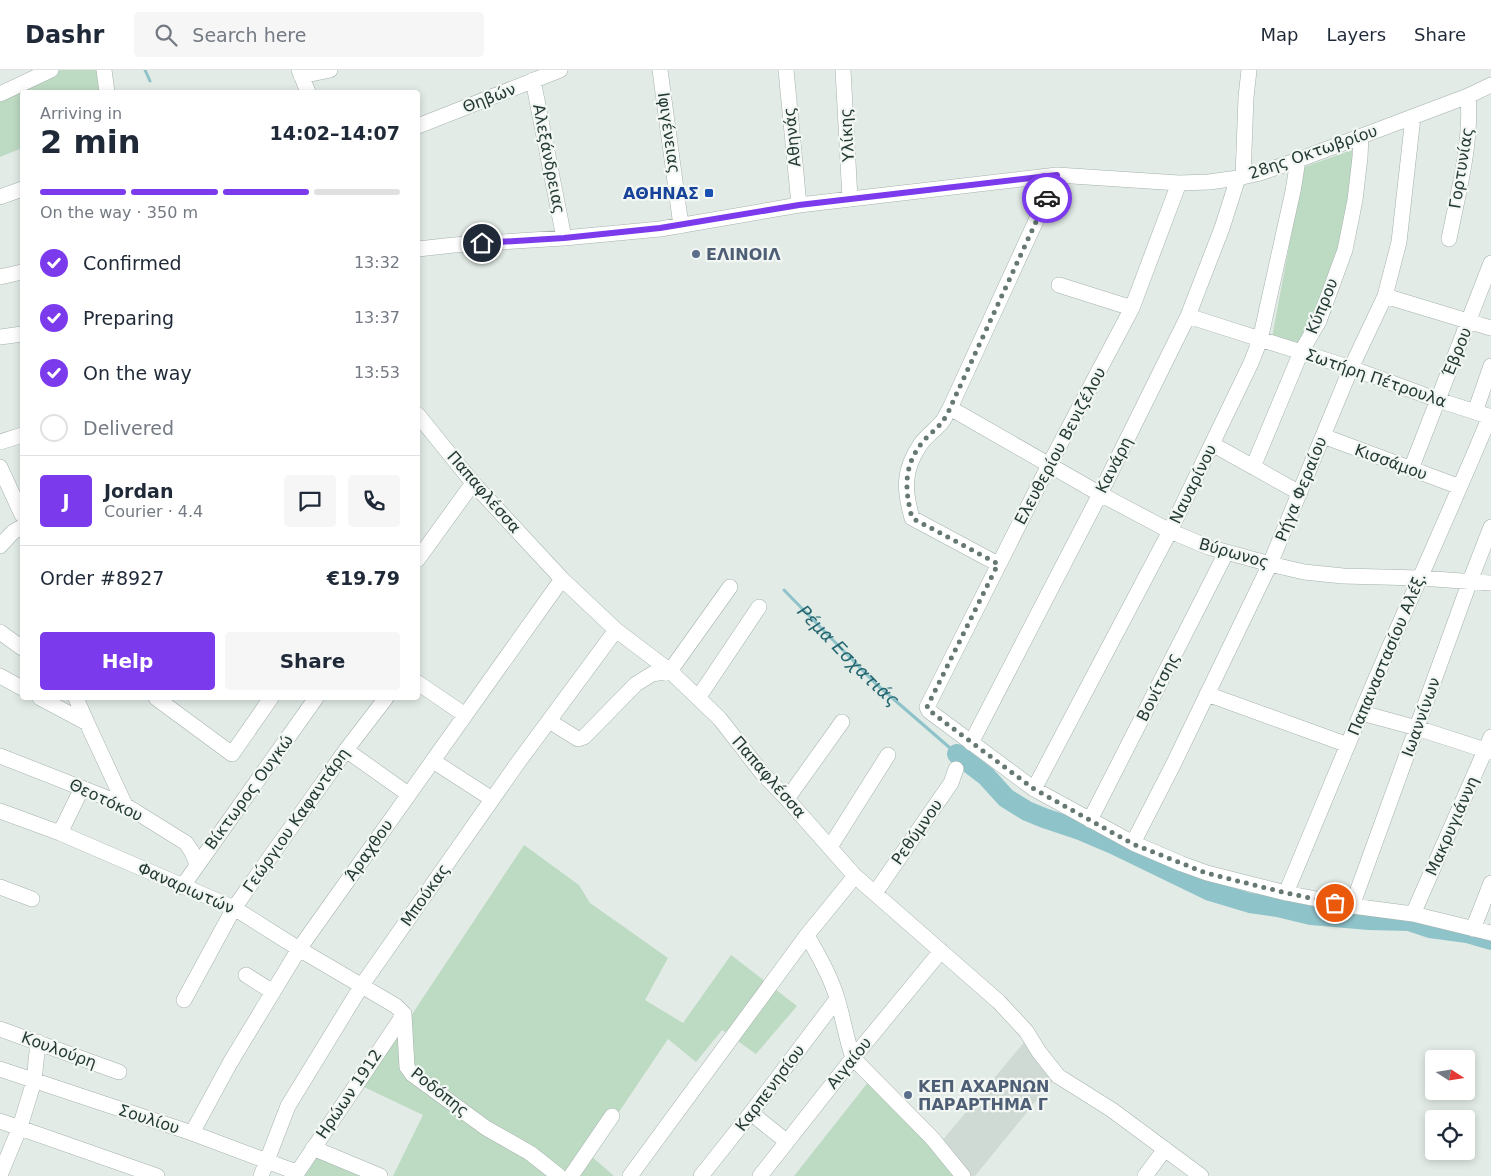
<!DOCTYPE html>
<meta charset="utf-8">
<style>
body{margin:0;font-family:"DejaVu Sans",sans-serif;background:#f6f6f7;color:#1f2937;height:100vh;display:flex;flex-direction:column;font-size:19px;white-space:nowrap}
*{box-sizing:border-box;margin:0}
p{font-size:16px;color:#747a83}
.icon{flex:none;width:28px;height:28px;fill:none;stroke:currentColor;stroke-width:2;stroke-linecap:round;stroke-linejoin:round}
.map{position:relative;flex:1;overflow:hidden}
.drawer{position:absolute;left:20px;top:20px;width:400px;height:610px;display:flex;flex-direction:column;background:#fff;border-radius:5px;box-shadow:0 2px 8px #0003}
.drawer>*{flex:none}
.needle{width:32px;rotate:102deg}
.controls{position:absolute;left:1425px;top:980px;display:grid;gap:10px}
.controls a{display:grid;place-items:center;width:50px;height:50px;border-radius:5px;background:#fff;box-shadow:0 2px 8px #0003;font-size:25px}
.pin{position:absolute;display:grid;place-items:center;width:42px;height:42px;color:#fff;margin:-21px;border:2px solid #fff;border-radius:50%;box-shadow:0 1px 5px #0007}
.courier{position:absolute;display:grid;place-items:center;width:50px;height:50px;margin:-25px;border:4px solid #7c3aed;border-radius:50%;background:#fff;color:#222;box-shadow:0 1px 6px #0007}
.headline em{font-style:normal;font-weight:700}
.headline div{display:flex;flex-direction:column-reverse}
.headline{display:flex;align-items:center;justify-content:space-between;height:85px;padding:0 20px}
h1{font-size:32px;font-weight:700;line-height:38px}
.bar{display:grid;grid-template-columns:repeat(4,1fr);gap:8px 5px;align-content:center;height:60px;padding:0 20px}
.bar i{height:6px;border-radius:4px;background:#e0e1e3}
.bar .selected{background:#7c3aed}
.bar p{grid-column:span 4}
.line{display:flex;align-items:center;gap:12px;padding:0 20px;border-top:1px solid #e0e1e3}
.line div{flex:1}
.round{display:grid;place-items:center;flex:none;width:52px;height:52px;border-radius:5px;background:#f6f6f7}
ol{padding:0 20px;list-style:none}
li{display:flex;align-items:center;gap:15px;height:55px}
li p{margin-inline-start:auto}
li .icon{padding:5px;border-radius:50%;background:#7c3aed;color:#fff;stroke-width:4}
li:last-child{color:#747a83}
li i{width:28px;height:28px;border:2px solid #e0e1e3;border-radius:50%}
.cta{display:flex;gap:10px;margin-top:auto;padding:10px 20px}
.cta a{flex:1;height:58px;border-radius:5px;background:#7c3aed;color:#fff;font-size:20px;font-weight:700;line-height:58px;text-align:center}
.cta a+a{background:#f6f6f7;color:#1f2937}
header{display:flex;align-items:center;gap:30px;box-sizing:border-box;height:70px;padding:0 25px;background:#fff;border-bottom:1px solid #e0e1e3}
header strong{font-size:24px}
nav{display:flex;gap:28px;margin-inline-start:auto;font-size:18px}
.search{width:350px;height:45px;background:#f6f6f7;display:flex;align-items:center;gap:12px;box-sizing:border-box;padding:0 18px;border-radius:5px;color:#747a83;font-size:19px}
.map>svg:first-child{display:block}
.built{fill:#d0dad5}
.green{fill:#bddac3}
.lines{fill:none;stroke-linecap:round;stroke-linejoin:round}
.stream{stroke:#8fc3ca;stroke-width:3}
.river{stroke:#8fc3ca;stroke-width:20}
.minor-casing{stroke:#a5b2ad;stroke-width:16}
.minor{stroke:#fff;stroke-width:15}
.done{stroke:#667872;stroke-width:5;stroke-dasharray:0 9}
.route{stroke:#7c3aed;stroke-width:6}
.transit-dot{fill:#1a4fb4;stroke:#f2f7f4;stroke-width:2}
.service-dot{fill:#5c6f8a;stroke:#f2f7f4;stroke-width:2}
.labels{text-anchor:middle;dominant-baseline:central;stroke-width:4.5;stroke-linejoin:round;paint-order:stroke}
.street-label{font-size:16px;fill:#243a33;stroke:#f2f7f4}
.transit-label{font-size:16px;font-weight:bold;fill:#164399;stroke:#f2f7f4;text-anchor:end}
.service-label{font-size:16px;font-weight:bold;fill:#4e5e75;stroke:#f2f7f4;text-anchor:start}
.water-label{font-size:18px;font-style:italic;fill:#24666f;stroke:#f2f7f4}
</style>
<header>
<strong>Dashr</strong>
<div class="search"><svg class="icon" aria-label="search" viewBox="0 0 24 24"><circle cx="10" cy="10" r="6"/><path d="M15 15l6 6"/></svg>Search here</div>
<nav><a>Map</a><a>Layers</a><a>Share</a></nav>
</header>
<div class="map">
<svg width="1491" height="1106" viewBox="0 0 1491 1106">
<rect width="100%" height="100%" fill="#e2ebe6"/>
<path class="built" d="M1026,970l28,39 -79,97h-8l-25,-35z"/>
<path class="green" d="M56,0h55l3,22h-92v56l-22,9v-59z
M1352,80l1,24 -7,51 -16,51 -27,67 -31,-6 32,-170z
M524,775l55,40 11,18 78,55 -23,42 38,23 48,-68 66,51 -41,48 -34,-24 -26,32 -28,-23 -78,116 24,21h-221l30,-61 -59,-28z
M877,1001l65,70 25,35h-173z
M313,1085l55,21h-66z"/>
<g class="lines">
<g class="stream">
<path d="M145,0l5,11"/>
<path id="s1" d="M784,520l91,93 82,71"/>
</g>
<path class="river" d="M957,684l29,22 20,22 21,13 17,7 36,12 33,14 97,47 40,12 28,4 33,8 58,5 40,1 21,7 37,5 24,7"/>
<g class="minor-casing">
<path id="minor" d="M104,0l3,22
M299,0l9,22
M660,0l21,156
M786,0l13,135
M843,0l7,129
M301,6l29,-6
M533,10l31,158
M0,24l51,-24
M418,56l142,-56
M1243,107l3,-80 3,-27
M1179,113l-47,125 -83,157 -122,242 2,4 105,78 99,54 49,21 25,9 79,20 66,13 61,8 78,19
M0,127l22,-8
M1449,169c9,-46 23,-96 19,-143
M418,179l36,-4 110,-7 96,-9 139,-24 258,-30 122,8 30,-1 29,-4 22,-5 38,-13 170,-64 23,-11
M0,207l22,-5
M1059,215l73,23
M1385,226l106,32
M1188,246l163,52 87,32 53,17
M0,267l22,-3
M950,338l150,86 70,37 38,16 62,17 34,8 39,4 77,2 71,5
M1475,342l16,-46
M418,345l55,68 89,96 54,51 54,41 50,48 42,54 25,26 68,77 -48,59 -177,241
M1323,366l137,51
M0,372l22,-7
M1212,374l88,49
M0,397l22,48
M1253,397l48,-115 18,-31 26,-71 10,-50 5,-43 1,-21
M1411,399l80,-206
M0,476l13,-14 9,-5
M418,489l55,-76
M998,494l-86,-46c-8,-28 -9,-48 8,-73 6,-9 15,-15 22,-23 3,-4 5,-9 8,-14l107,-233
M0,562l22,16
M0,606l22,12
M418,613l47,32
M1207,624l141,51
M40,628l47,25 38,82
M76,628l11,25
M156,628l76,56 39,-56
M698,628l61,-91
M1362,643l55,15 74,24
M549,651l29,18 6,-2 52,-53 16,-10 18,-3 60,-84
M971,673l129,-249 88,-178 34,-88 16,-50
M346,680l62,44
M0,686l125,49 61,38 6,9 5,12
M433,691l59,38
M1034,719l136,-258 81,-168 9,-23 33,-149 5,-31
M787,729l55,-77
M0,741l60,22 174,75 65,41 97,57 8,8 3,53 5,7 74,54 44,25 29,23
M1090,750l136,-267
M60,763l22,-45
M1133,773l41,-80 96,-199 81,-196 34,-72 14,-54 14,-125
M830,777l58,-92
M855,806l144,126 27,29 13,21 19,24 54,34 89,66
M0,817l32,12
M182,817l134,-189
M875,823l76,-110 5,-14
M1286,823c43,-102 84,-205 130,-306 25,-57 50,-113 74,-171
M1352,836l118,-325 21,-54
M1413,844l78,-177
M1473,859l18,-46
M807,865c11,20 23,40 30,63 6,19 9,40 16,60l79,80 31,38
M246,905l27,17
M184,930l50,-92 112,-158 40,-52
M0,959l119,43
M0,999l192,64 104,39
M751,1043l35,28
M0,1051l157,55
M192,1063l38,-70 69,-114 263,-370
M313,1078l67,28
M0,1105l20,-48 14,-46 4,-39
M261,1106l27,-70 74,-121 155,-221 99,-134
M295,1106l109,-162
M571,1106l41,-60
M701,1106l50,-63 86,-114
M760,1106l93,-118 88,-107
M1145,1106l20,-27"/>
</g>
<use href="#minor" class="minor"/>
</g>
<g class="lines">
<path class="done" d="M1047,128l-97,210c-2,5 -5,10 -8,14 -6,8 -15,14 -21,22 -18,24 -16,46 -9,74l86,46 -71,143 2,3 14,11 91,68 99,55 73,29 80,20 49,10"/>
<path class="route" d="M482,173l82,-5 96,-10 139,-23 258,-30 -10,23"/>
</g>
<rect class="transit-dot" x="704" y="118" width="10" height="10" rx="2.5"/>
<g class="service-dot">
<circle cx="696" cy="184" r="5"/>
<circle cx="908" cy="1025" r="5"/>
</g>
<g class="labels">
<g class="street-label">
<text transform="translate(489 28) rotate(-21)">Θηβών</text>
<text transform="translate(669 63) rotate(82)">Ιφιγένειας</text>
<text transform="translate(847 65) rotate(-93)">Υλίκης</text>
<text transform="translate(792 67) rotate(-96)">Αθηνάς</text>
<text transform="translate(1313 82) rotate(-19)">28ης Οκτωβρίου</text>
<text transform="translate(549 89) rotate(79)">Αλεξάνδρειας</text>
<text transform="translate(1461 98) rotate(-81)">Γορτυνίας</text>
<text transform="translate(1322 236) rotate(-68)">Κύπρου</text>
<text transform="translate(1457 282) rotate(-68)">Έβρου</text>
<text transform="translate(1376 308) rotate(19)">Σωτήρη Πέτρουλα</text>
<text transform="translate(1060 376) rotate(-62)">Ελευθερίου Βενιζέλου</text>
<text transform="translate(1391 392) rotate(20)">Κισσάμου</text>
<text transform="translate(1114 395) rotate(-63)">Κανάρη</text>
<text transform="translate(1193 414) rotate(-64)">Ναυαρίνου</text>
<text transform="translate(1301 419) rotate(-68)">Ρήγα Φεραίου</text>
<text transform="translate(484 422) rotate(49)">Παπαφλέσσα</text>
<text transform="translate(1234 483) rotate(16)">Βύρωνος</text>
<text transform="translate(1387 584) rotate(-67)">Παπαναστασίου Αλέξ.</text>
<text transform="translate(1158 617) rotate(-63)">Βονίτσης</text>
<text transform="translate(1421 647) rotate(-70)">Ιωαννίνων</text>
<text transform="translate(769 707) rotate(49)">Παπαφλέσσα</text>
<text transform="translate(249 722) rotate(-54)">Βίκτωρος Ουγκώ</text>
<text transform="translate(106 730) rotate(25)">Θεοτόκου</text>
<text transform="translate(296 750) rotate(-55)">Γεώργιου Καφαντάρη</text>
<text transform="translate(1452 756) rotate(-66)">Μακρυγιάννη</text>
<text transform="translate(917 762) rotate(-55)">Ρεθύμνου</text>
<text transform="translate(369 780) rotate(-55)">Άραχθου</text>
<text transform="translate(186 818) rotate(24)">Φαναριωτών</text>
<text transform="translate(425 825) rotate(-55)">Μπούκας</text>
<text transform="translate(59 980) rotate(20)">Κουλούρη</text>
<text transform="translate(849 993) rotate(-51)">Αιγαίου</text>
<text transform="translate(770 1018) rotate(-53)">Καρπενησίου</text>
<text transform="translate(440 1022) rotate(38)">Ροδόπης</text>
<text transform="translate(349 1024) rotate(-56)">Ηρώων 1912</text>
<text transform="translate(149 1049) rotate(18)">Σουλίου</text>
</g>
<g class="transit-label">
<text x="699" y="123">ΑΘΗΝΑΣ</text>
</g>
<g class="service-label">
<text x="706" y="184">ΕΛΙΝΟΙΛ</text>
<text x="918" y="1016">ΚΕΠ ΑΧΑΡΝΩΝ<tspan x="918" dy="18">ΠΑΡΑΡΤΗΜΑ Γ</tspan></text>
</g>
<g class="water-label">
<text stroke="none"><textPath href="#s1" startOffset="92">Ρέμα Εσχατιάς</textPath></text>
</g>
</g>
</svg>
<div class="controls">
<a><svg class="needle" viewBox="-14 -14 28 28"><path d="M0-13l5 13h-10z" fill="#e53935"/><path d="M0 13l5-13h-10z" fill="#747a83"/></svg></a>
<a><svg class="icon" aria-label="locate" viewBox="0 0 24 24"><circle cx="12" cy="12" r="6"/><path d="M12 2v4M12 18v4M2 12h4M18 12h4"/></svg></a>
</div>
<div class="pin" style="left:1335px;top:833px;background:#ea580c"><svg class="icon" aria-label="bag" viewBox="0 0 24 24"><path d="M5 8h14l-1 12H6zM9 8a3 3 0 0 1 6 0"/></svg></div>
<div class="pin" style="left:482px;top:173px;background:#1f2937"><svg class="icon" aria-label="home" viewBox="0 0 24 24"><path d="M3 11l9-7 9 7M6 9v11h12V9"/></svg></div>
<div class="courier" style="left:1047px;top:128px"><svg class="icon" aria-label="car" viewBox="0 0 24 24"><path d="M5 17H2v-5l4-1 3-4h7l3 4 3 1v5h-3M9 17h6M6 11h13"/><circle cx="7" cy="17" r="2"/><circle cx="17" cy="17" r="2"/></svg></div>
<section class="drawer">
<div class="headline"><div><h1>2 min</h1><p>Arriving in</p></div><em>14:02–14:07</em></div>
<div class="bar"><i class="selected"></i><i class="selected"></i><i class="selected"></i><i></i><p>On the way · 350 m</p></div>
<ol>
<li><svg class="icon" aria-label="check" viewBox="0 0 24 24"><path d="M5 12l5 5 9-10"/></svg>Confirmed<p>13:32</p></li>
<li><svg class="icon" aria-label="check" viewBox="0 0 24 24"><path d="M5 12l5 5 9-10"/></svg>Preparing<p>13:37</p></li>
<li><svg class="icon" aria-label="check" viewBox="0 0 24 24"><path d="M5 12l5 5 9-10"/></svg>On the way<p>13:53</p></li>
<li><i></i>Delivered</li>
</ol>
<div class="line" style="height:90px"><b class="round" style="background:#7c3aed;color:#fff">J</b><div><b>Jordan</b><p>Courier · 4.4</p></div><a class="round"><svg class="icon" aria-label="chat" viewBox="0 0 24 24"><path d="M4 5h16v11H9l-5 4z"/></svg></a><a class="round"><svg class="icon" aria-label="phone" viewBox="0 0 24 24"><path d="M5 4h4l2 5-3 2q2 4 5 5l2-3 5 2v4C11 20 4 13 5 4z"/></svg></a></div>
<div class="line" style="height:65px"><div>Order #8927</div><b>€19.79</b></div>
<div class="cta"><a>Help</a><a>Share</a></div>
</section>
</div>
